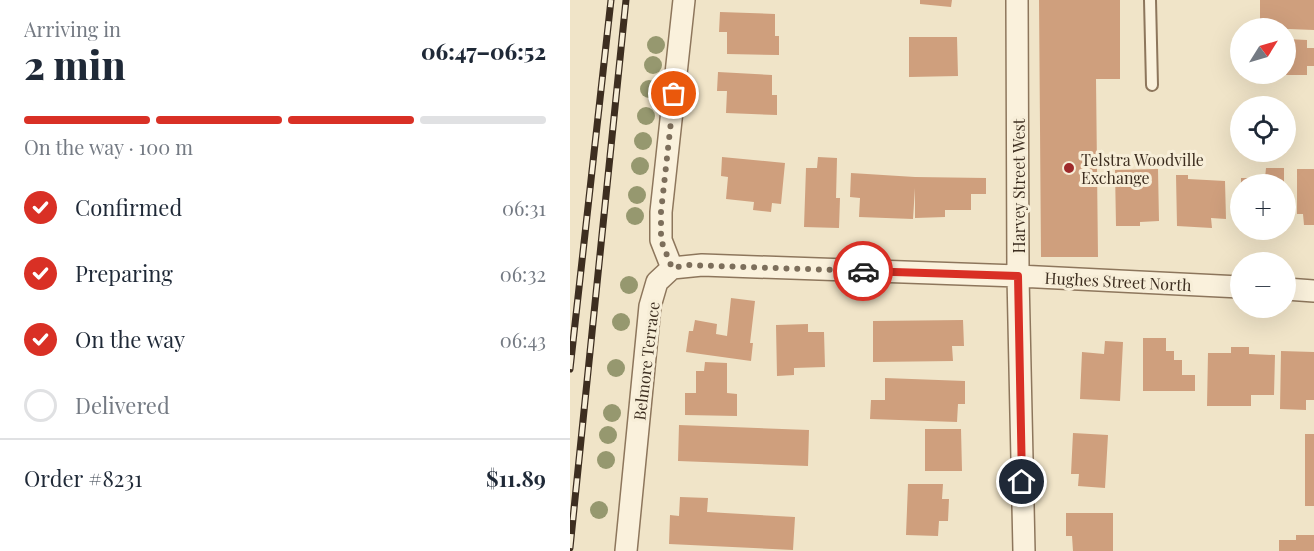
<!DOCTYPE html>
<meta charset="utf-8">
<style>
body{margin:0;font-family:"Playfair Display",serif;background:#f2f2f3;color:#1f2937;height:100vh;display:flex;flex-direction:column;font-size:22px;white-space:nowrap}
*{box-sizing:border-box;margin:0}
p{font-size:20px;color:#747a83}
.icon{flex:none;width:33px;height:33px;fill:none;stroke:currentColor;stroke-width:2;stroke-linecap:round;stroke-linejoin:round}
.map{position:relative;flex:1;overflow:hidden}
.side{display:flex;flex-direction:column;background:#fff;width:570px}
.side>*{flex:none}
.needle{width:39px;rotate:53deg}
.tools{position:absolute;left:660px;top:18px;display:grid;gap:12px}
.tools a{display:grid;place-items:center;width:66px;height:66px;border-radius:50%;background:#fff;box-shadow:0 6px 24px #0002;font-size:30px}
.pin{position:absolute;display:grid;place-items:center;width:51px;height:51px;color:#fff;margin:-26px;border:3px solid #fff;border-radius:50%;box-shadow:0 2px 6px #0007}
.courier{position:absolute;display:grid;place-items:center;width:60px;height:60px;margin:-30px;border:4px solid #d93025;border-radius:50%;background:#fff;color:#222;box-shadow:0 2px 8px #0007}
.summary em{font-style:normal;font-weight:800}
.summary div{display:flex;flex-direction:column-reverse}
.summary{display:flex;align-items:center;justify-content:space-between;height:102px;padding:0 24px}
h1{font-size:39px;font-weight:800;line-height:45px}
.bar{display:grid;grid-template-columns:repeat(4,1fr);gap:9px 6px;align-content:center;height:72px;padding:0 24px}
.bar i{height:8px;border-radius:4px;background:#e0e1e3}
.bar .selected{background:#d93025}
.bar p{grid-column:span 4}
.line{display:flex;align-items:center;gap:15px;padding:0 24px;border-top:2px solid #e0e1e3}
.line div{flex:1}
ol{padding:0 24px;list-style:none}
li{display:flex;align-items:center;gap:18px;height:66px}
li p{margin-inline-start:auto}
li .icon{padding:6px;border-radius:50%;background:#d93025;color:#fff;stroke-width:4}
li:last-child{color:#747a83}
li i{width:33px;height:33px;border:3px solid #e0e1e3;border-radius:50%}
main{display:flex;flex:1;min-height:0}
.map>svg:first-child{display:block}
.building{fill:#cf9f7d}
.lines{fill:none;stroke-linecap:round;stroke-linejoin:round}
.lane-casing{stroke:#8d765c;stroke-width:14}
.street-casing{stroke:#8d765c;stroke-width:24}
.lane{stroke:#faf1dc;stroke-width:10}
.street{stroke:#faf1dc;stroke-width:21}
.rail-casing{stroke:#3d2e20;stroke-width:7}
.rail{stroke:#f7eed8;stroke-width:4.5;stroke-dasharray:14;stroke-linecap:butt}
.tree{fill:#96986f}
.done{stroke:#7c6e5b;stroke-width:6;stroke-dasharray:0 10.8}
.route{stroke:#d93025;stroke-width:8}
.poi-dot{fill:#9e2a2b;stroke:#f7eed8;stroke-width:2}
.labels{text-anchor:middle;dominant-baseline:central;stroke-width:6;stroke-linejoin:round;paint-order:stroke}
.poi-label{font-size:16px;fill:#3d2e20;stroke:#f7eed8;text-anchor:start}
.street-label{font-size:16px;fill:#3d2e20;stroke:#f7eed8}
</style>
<main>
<section class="side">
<div class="summary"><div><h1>2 min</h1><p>Arriving in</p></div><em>06:47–06:52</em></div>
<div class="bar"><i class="selected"></i><i class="selected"></i><i class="selected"></i><i></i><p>On the way · 100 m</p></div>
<ol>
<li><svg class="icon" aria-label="check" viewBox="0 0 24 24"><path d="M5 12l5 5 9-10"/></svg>Confirmed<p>06:31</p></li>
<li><svg class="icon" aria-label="check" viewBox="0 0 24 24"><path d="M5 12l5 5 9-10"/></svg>Preparing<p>06:32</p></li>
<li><svg class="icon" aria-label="check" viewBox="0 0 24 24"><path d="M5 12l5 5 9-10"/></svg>On the way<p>06:43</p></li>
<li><i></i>Delivered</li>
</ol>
<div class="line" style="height:78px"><div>Order #8231</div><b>$11.89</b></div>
</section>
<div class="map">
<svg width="744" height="551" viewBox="0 0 744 551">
<rect width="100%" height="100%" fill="#f0e4c8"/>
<path class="building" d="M350,0h32l-1,7 -31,-3z
M469,0h81v79h-24l2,178h-57z
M690,0h54v30l-54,-2z
M150,12l55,2v22h4v19l-52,-1v-22h-8z
M339,37h48l1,39 -49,1z
M716,39l21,1v8h7v18h-7v9h-21z
M148,72l54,3v20h5v20l-51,-2 1,-22h-10z
M152,157l63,6 -4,41 -9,-1 -1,9 -18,-2 1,-8 -28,-3 2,-22 -7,-1z
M248,157l19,1 -1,40h4l-1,30 -35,-1 2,-59h11z
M696,168h18v16h-43v-6h24z
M588,169l1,52 -19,1v4h-24l-1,-56z
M727,169h17v56h-10l-1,-11h-6z
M281,173l64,4 71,1v16h-15v16h-26v7l-30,1v-30l-2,31 -54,-2 1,-19 -10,-1z
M606,175h12v4l37,2 1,38 -15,-1 1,10 -35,-2z
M161,298l24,3 -5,42h3l-2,18 -65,-9 3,-21h4l2,-11 22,4 -1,10 11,2z
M393,320l1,26h-12l1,15 -80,1v-41z
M238,324v8h16l1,35 -31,1v7l-17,1 -1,-51z
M573,338h23v13h8v9h8v15h13v16h-52z
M535,341l18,1 -3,59 -40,-2 2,-47 22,2z
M661,347h18v7l26,1 -1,40h-23v11h-44l1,-53h23z
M711,351l33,1v48h-8v10l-26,-1z
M135,362l22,1v30l10,1v22l-52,-1v-22h11v-22h8z
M315,378l80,3v23h-7l-1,18 -87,-3 1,-19h14z
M109,425l130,5 -1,36 -130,-5z
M355,429h36l1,42h-37z
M503,433l35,2 -3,53 -27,-2 1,-12h-8z
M735,434h9v72h-9z
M338,484h35l-1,15h7l-1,22h-9l-1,15 -32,-1z
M110,497l28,1 -1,14 88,5 -2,33 -124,-6 1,-29 9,1z
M496,513h47v38h-40l-1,-15h-6z
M726,535h18v16h-35v-11h17z"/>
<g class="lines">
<g class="lane-casing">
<path id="lane" d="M580,0l2,85"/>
</g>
<g class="street-casing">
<path id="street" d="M447,0l1,276 6,275
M102,268l30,-3 316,11 222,11
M102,268l-11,-28v-28l23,-212
M716,289l28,2
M56,551l24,-245 7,-24 15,-14"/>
</g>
<use href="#lane" class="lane"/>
<use href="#street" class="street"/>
<g class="rail-casing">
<path id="rail" d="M0,369l41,-369
M0,548l56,-548"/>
</g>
<use href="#rail" class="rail"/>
</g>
<g class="tree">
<circle cx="86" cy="45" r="9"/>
<circle cx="83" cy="65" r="9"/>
<circle cx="79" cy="89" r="9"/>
<circle cx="76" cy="116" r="9"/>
<circle cx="73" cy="141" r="9"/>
<circle cx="70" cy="166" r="9"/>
<circle cx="67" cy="195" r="9"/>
<circle cx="65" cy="216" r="9"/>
<circle cx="59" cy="285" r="9"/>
<circle cx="51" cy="322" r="9"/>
<circle cx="46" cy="368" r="9"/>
<circle cx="42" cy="413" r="9"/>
<circle cx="38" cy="435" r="9"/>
<circle cx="36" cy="460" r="9"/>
<circle cx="29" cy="510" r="9"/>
</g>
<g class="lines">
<path class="done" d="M104,94l-13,118v28l11,28 16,-3 175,6"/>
<path class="route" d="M293,271l155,5 4,206"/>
</g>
<circle class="poi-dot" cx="499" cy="168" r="6"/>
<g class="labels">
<g class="poi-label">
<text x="511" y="159">Telstra Woodville<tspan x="511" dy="18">Exchange</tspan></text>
</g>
<g class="street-label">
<text transform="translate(448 186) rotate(-90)">Harvey Street West</text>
<text transform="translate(548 281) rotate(3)">Hughes Street North</text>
<text transform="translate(76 361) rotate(-83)">Belmore Terrace</text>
</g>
</g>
</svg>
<div class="tools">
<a><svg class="needle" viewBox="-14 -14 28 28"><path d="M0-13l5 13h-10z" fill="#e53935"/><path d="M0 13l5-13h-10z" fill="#747a83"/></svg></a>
<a><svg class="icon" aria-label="locate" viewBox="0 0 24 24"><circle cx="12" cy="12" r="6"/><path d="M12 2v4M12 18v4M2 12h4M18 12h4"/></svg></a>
<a>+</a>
<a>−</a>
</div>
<div class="pin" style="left:104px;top:94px;background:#ea580c"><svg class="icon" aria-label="bag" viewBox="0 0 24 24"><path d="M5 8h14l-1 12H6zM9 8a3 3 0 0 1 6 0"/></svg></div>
<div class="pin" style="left:452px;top:482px;background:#1f2937"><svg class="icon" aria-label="home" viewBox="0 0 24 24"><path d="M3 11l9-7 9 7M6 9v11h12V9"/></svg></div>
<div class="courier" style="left:293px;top:271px"><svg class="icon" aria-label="car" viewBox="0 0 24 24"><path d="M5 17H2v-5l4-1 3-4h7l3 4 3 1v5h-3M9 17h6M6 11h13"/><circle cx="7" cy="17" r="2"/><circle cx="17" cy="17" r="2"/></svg></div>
</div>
</main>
